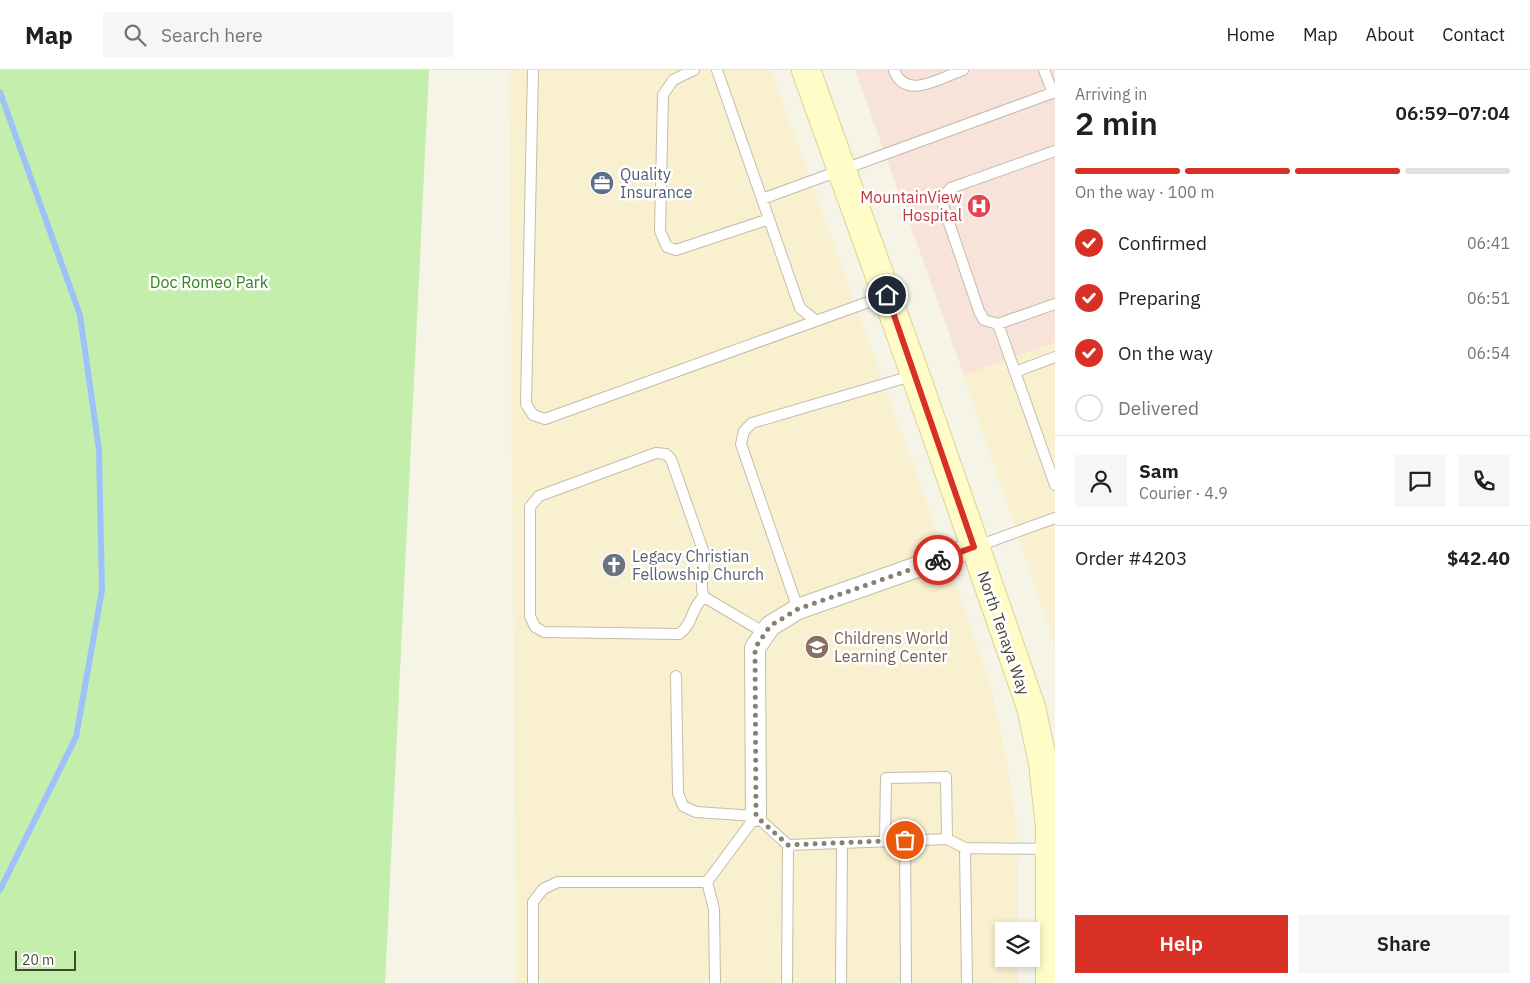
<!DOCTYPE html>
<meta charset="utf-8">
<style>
body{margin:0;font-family:"IBM Plex Sans",sans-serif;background:#f6f6f6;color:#202124;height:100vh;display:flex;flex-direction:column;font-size:19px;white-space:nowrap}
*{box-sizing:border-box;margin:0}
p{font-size:16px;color:#757577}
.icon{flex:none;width:28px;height:28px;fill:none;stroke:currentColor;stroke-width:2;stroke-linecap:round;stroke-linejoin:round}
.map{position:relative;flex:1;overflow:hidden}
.details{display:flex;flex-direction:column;background:#fff;width:475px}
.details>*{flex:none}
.tools{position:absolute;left:995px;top:852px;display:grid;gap:10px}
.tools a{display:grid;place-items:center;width:45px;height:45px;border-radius:0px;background:#fff;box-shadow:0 2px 8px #0003;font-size:25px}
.scale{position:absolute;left:15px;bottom:12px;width:61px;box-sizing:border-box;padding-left:5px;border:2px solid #494535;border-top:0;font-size:14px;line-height:18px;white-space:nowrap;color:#494535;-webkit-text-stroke:4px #fff;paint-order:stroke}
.pin{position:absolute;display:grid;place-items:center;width:42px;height:42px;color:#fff;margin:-21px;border:2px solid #fff;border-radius:50%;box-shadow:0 1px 5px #0007}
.courier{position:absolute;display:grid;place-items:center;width:50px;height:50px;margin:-25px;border:4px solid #d93025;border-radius:50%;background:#fff;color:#222;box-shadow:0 1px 6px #0007}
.summary em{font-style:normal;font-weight:600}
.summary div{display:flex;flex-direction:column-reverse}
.summary{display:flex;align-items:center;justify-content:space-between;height:85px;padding:0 20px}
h1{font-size:32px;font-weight:600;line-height:38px}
.bar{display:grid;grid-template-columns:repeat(4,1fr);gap:8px 5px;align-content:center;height:60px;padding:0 20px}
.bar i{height:6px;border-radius:4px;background:#e0e0e0}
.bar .current{background:#d93025}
.bar p{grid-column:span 4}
.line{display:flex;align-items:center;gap:12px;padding:0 20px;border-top:1px solid #e0e0e0}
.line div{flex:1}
.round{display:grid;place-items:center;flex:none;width:52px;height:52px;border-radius:0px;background:#f6f6f6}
ol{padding:0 20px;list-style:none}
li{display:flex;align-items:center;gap:15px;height:55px}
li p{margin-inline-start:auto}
li .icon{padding:5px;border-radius:50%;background:#d93025;color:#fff;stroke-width:4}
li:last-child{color:#757577}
li i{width:28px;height:28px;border:2px solid #e0e0e0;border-radius:50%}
.action{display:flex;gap:10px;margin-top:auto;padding:10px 20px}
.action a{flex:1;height:58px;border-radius:0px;background:#d93025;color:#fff;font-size:20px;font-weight:600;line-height:58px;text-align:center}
.action a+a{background:#f6f6f6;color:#202124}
header{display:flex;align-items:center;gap:30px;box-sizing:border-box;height:70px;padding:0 25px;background:#fff;border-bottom:1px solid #e0e0e0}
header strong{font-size:24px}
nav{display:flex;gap:28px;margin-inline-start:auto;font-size:18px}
.search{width:350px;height:45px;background:#f6f6f6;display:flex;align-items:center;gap:12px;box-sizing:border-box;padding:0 18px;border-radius:0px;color:#757577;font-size:19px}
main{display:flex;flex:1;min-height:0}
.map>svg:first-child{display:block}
.commercial{fill:#f9f0d0}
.medical{fill:#f7e3d9}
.green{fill:#c4eeab}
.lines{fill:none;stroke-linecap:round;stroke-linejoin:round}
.stream{stroke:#9dc2f9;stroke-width:6}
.service-casing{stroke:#c2bea8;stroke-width:12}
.minor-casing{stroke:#c2bea8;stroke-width:22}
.secondary-casing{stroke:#dad592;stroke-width:30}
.service{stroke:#fff;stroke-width:10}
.minor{stroke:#fff;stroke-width:20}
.secondary{stroke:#fffcc7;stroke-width:28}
.done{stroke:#858273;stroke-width:5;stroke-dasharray:0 9}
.route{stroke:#d93025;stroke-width:6}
.labels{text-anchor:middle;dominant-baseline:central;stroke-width:5;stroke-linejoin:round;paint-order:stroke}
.service-label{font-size:16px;fill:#4e5e75;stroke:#fff;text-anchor:start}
.health-label{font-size:16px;fill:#be3a42;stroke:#fff;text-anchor:end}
.park-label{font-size:16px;fill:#348321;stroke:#fff}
.worship-label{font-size:16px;fill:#5b616d;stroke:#fff;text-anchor:start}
.street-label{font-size:16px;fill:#494535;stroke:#fff}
.education-label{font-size:16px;fill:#785e54;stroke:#fff;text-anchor:start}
</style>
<header>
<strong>Map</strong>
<div class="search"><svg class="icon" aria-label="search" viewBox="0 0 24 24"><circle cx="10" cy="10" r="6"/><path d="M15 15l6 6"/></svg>Search here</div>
<nav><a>Home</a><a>Map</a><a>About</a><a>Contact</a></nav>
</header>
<main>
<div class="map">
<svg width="1055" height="913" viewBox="0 0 1055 913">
<rect width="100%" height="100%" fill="#f5f4e7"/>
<path class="commercial" d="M509,0h262l162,450 58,166 16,78 10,63 1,104h-14v28h14v24h-502z
M1055,272v304l-91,-271z"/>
<path class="medical" d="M855,0h200v272l-91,33z"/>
<path class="green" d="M0,0h429l-44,913h-385z"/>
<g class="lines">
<path class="stream" d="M0,22l80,223 19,135 3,140 -26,147 -76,153"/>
<g class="service-casing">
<path id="service" d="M533,0l-7,334 7,11 12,4 340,-123
M694,0l-21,10 -10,15 -3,136 7,16 9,3 93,-31
M717,0l83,238 16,13
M894,0c11,31 46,8 69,0
M1044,0l9,23
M1055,81l-104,37 -6,6 -2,11 36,106 5,9 14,4 57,-20
M762,129l293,-107
M998,254l57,161
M1015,302l40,-15
M975,477l80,-29
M704,527c-13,10 -11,28 -25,37l-135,-2 -9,-5 -5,-11v-109l9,-11 117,-43 10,1 5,5 33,94c2,16 -6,27 0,44l61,36
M798,539l-57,-165 3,-13 8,-8 163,-48
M676,606l2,117 5,13 13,6 60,4 32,29 159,-6 18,9 84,1
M905,770l1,143
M885,771l1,-63 60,-1 1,62
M965,778l2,135
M707,812l7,27 1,74
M707,812l49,-66
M533,913v-81l10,-13 15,-7h149
M787,913l1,-138
M841,913l1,-140"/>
</g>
<g class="minor-casing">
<path id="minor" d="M756,746l-1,-168 15,-22 28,-17 176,-62"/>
</g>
<g class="secondary-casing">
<path id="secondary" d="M806,0l115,321 110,316 12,56 7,64v156"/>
</g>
<use href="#service" class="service"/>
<use href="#minor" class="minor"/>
<use href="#secondary" class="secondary"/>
</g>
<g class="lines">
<path class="done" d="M905,770l-117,5 -32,-29 -1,-168 15,-22 28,-17 140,-49"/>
<path class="route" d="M887,225l87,252 -36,13"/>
</g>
<defs>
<g id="office-disc" transform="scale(1.25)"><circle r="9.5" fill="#5c6f8a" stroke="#fff"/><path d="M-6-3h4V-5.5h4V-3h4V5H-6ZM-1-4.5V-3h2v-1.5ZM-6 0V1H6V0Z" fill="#fff"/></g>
<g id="hospital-disc" transform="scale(1.25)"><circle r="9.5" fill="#e0444e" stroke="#fff"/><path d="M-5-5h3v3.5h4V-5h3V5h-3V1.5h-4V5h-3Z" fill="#fff"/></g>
<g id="church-disc" transform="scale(1.25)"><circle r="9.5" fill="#6b7280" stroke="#fff"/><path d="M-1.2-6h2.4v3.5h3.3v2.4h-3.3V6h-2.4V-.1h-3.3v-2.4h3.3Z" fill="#fff"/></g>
<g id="school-disc" transform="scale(1.25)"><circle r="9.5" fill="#8d6e63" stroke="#fff"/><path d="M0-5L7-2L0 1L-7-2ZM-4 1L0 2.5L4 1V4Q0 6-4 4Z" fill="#fff"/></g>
</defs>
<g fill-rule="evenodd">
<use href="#office-disc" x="602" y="113"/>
<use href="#hospital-disc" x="979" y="136"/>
<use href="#church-disc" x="614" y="495"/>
<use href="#school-disc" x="817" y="577"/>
</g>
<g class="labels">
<g class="service-label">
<text x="620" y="104">Quality<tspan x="620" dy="18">Insurance</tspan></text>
</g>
<g class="health-label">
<text x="962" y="127">MountainView<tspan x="962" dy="18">Hospital</tspan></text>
</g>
<g class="park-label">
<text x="209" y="212">Doc Romeo Park</text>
</g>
<g class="worship-label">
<text x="632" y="486">Legacy Christian<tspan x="632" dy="18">Fellowship Church</tspan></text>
</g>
<g class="street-label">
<text transform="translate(1004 563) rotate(71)">North Tenaya Way</text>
</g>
<g class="education-label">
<text x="834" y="568">Childrens World<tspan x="834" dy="18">Learning Center</tspan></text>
</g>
</g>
</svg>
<div class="tools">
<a><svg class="icon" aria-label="layers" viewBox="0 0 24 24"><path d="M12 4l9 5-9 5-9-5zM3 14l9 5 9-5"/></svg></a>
</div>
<div class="scale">20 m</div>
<div class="pin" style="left:905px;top:770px;background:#ea580c"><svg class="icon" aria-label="bag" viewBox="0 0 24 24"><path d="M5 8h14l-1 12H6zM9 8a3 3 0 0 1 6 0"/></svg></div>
<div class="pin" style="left:887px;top:225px;background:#1f2937"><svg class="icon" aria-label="home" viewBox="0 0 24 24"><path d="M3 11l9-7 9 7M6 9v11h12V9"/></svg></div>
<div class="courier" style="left:938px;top:490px"><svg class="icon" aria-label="bike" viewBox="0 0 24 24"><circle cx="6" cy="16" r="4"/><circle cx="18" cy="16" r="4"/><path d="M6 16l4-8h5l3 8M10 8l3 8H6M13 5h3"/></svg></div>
</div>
<section class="details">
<div class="summary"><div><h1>2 min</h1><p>Arriving in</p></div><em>06:59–07:04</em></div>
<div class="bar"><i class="current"></i><i class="current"></i><i class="current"></i><i></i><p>On the way · 100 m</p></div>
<ol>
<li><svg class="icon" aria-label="check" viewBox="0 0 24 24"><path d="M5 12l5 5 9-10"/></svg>Confirmed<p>06:41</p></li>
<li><svg class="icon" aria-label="check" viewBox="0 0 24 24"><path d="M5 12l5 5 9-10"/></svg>Preparing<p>06:51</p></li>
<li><svg class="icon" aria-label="check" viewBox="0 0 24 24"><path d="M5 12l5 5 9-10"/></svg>On the way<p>06:54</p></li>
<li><i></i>Delivered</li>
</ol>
<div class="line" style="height:90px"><a class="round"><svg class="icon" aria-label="person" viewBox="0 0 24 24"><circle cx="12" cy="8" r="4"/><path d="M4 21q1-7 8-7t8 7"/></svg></a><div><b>Sam</b><p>Courier · 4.9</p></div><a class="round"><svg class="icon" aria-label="chat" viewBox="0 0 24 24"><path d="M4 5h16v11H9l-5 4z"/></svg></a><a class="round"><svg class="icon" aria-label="phone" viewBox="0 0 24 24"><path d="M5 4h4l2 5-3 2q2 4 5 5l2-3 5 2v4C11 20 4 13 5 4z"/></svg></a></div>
<div class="line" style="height:65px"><div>Order #4203</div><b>$42.40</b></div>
<div class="action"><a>Help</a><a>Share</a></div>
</section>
</main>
